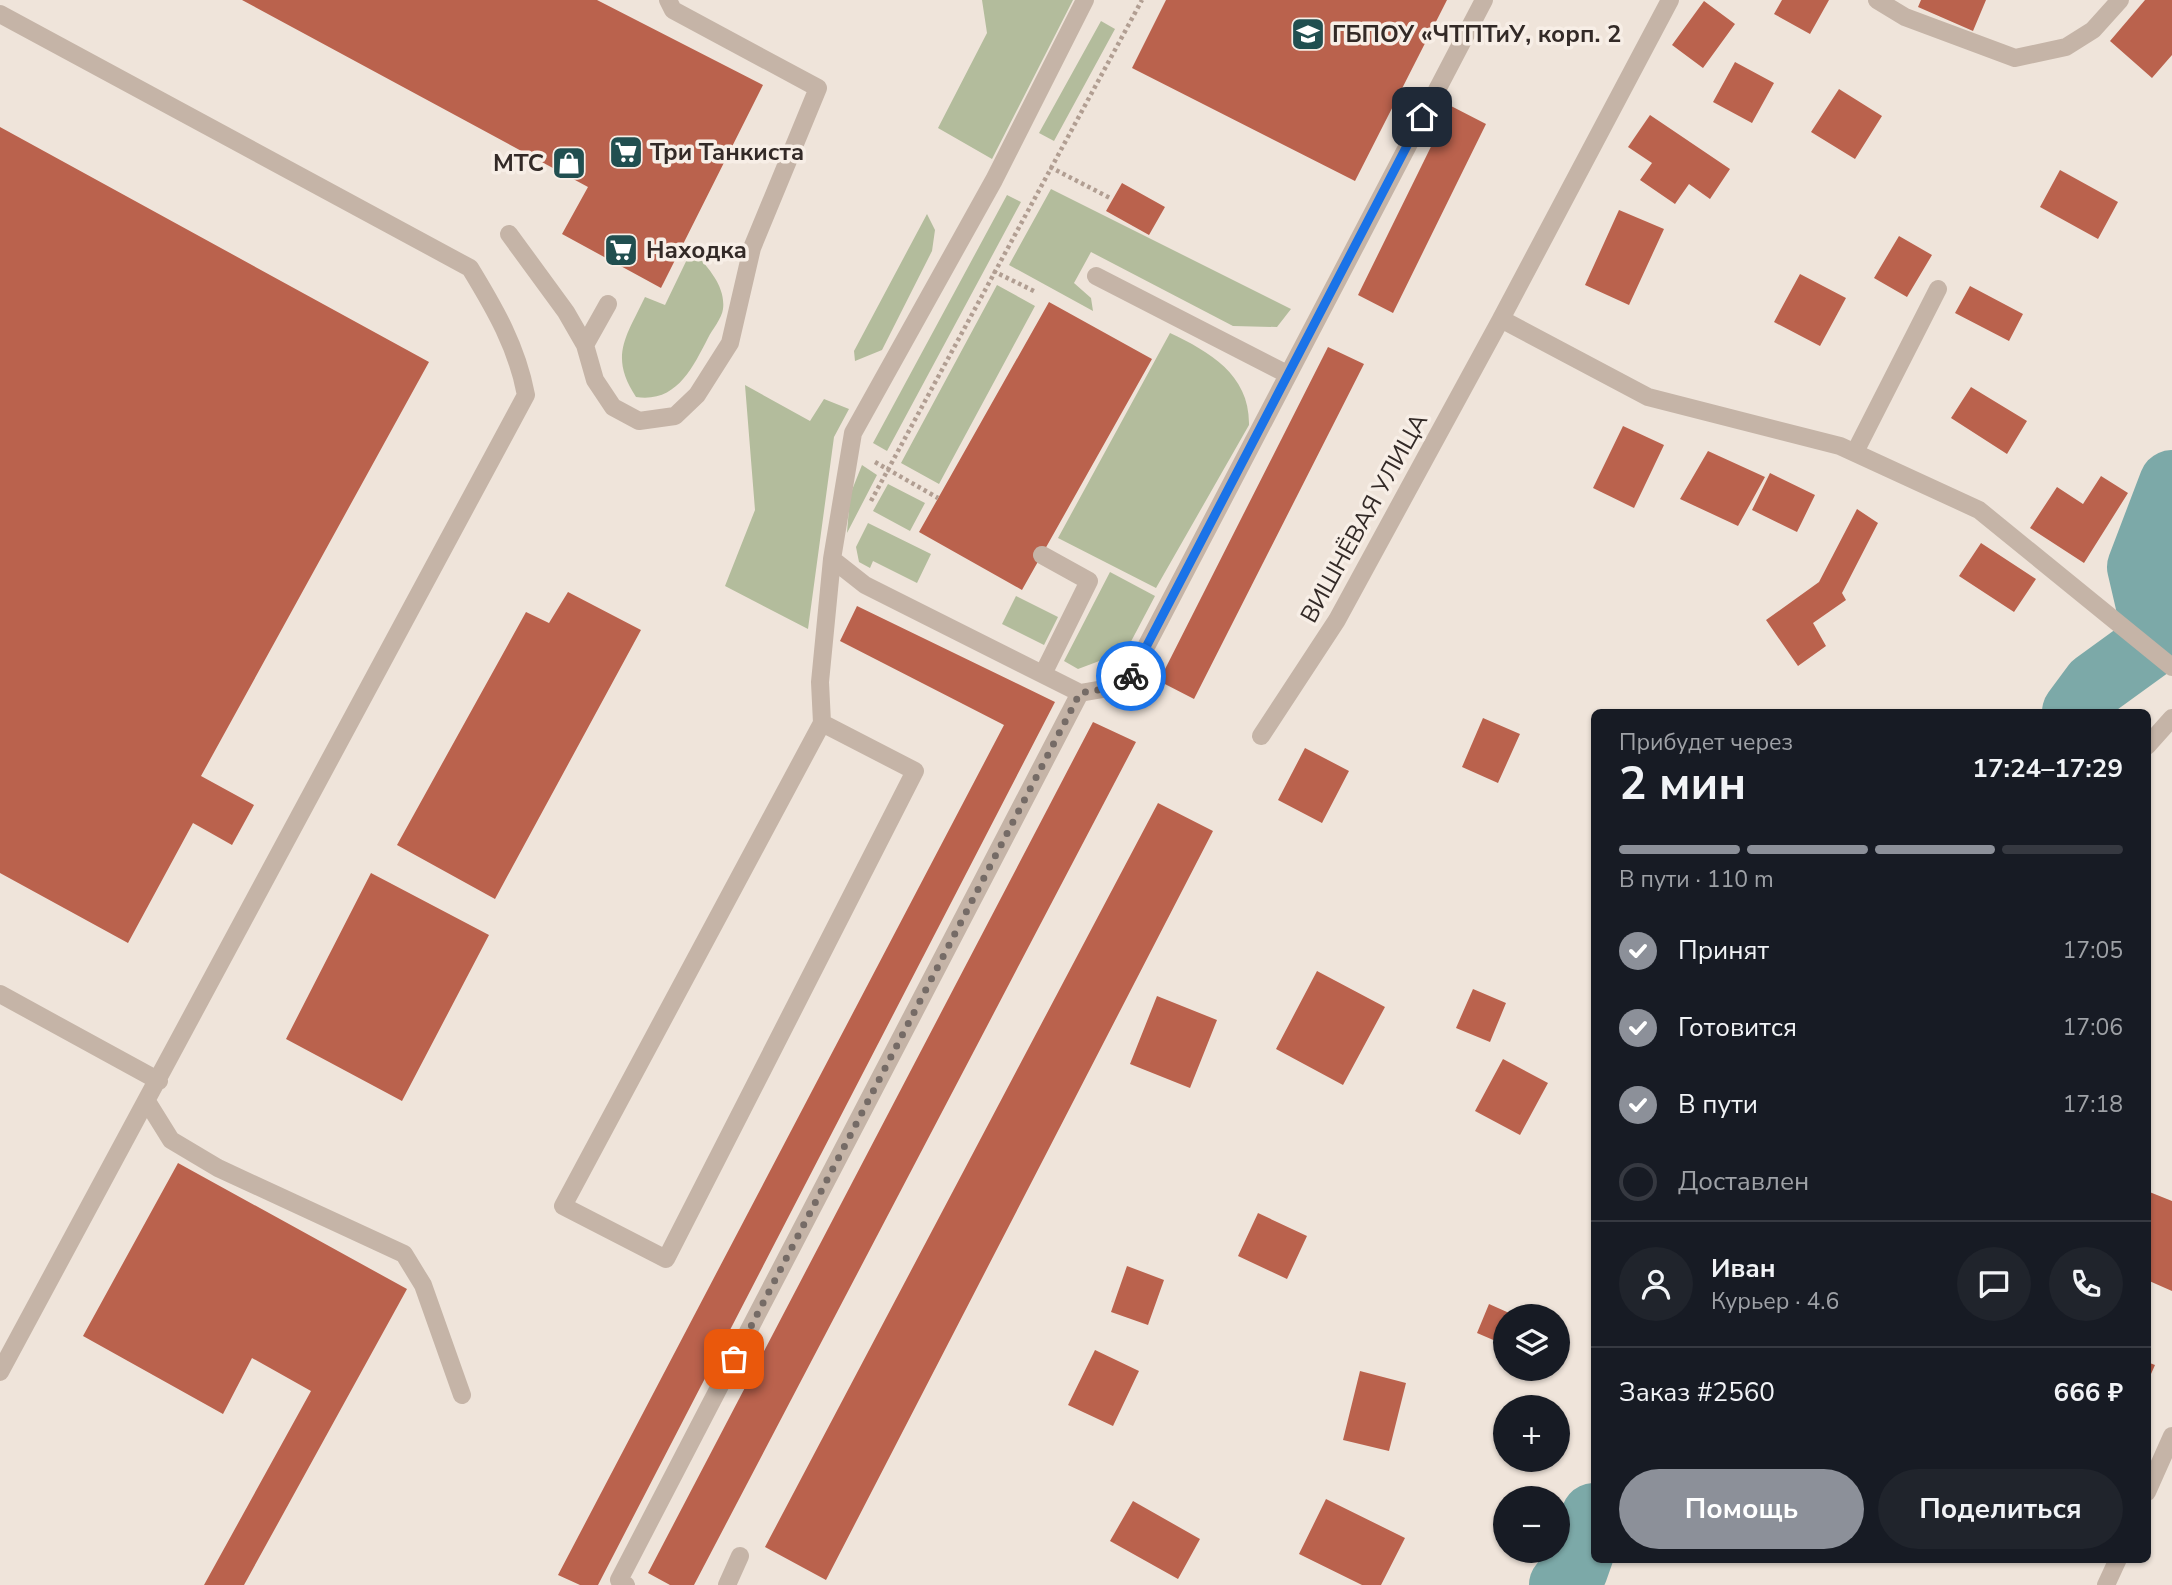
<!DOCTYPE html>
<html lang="ru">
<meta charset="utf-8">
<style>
body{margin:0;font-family:"Nunito Sans",sans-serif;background:#20242c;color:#f1f3f6;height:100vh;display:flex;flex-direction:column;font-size:26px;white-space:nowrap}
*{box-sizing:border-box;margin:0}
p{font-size:23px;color:#9ea1a6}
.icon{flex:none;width:38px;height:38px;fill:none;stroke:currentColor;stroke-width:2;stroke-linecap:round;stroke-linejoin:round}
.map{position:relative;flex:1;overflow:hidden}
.sheet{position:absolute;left:1591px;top:709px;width:560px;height:854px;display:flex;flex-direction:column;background:#171b24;border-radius:10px;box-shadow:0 2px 5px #0004}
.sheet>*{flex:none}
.buttons{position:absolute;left:1493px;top:1304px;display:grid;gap:14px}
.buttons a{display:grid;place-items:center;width:77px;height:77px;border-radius:50%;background:#171b24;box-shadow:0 2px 5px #0004;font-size:35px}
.pin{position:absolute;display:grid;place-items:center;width:60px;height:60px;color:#fff;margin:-30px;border-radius:14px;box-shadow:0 4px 10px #0006}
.courier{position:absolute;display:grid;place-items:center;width:70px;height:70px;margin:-35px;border:5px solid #1a73e8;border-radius:50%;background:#fff;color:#222;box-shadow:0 2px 9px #0007}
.overview em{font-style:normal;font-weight:700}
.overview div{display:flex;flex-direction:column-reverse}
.overview{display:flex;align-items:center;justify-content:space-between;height:119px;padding:0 28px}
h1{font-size:46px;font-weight:700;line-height:52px}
.bar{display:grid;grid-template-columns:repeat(4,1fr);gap:10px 7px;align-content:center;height:84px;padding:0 28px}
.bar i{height:9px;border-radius:5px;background:#363941}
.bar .selected{background:#8c9099}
.bar p{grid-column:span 4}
.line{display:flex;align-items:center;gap:18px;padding:0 28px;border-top:2px solid #363941}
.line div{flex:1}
.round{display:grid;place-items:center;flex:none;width:74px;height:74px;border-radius:37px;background:#20242c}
ol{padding:0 28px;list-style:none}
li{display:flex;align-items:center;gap:21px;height:77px}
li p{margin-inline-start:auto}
li .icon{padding:7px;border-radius:50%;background:#8c9099;color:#fff;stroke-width:4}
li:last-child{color:#9ea1a6}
li i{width:38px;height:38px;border:4px solid #363941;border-radius:50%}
.action{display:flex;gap:14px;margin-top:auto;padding:14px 28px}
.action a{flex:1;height:80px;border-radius:42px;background:#8c9099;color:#fff;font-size:28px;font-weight:700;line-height:80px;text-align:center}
.action a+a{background:#20242c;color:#f1f3f6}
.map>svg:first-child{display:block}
.green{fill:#b3bc9c}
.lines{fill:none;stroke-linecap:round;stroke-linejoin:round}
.river{stroke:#7ca9a8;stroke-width:66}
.building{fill:#ba624d}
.path{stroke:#b19e92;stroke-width:4.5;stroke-dasharray:3.5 3.5;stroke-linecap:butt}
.service{stroke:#c5b4a7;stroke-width:18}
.minor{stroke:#c5b4a7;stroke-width:18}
.done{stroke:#756b66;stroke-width:7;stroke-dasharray:0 12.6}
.route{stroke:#1a73e8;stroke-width:9}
.labels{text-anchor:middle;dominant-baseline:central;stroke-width:7;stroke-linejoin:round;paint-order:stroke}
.poi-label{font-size:24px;font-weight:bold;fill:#332a27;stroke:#f7eee6;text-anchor:start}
.street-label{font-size:24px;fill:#332a27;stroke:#f7eee6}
</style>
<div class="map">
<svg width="2172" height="1585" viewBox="0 0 2172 1585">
<rect width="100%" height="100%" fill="#efe4da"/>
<path class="green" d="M982,0h91l-81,159 -54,-31 49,-95z
M1101,21l14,8 -61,112 -15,-8z
M1051,189l240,120 -14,18 -44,-1 -142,-74 -17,31 17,15 2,13 -84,-46z
M1007,195l14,7 -134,249 -14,-8z
M927,214l8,16 -3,21 -50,99 -27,11 -1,-10z
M692,249c14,17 34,36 31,60 -1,9 -11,21 -15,29 -16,31 -32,65 -72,59 -27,-41 -10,-60 9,-100l20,8z
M997,285l38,21 -96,178 -38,-21z
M1170,333c40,19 80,42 79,92l-93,163 -98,-50z
M745,385l65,36 14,-22 25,10 -15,28 -26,192 -83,-43 30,-76z
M862,465l15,10 -30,58 3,-38z
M888,484l37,19 -15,28 -37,-20z
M868,523l63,31 -14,29 -44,-22 -3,7 -11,-6 -3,-15z
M1110,572l45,24 -29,55 -48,18 -14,-8z
M1016,596l42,21 -14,28 -42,-21z"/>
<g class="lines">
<path class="river" d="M2075,712l20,-27 62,-45 -17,-73 32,-84
M1562,1585l13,-15 19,-54"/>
</g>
<path class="building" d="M242,0h355l166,85 -102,203 -99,-54 26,-47z
M1166,0h281l-92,181 -223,-113z
M1782,0h47l-19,34 -36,-20z
M1921,0h65l-13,31 -55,-24z
M2145,0h27v55l-20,23 -42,-37z
M1704,1l31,23 -32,44 -31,-23z
M1735,62l39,21 -22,40 -39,-21z
M1839,89l43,27 -27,43 -44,-27z
M1451,106l35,18 -93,189 -35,-18z
M1650,115l80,54 -20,30 -21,-15 -14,20 -35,-24 12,-17 -24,-16z
M0,127l429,235 -228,414 53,29 -22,40 -39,-22 -65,120 -128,-70z
M2060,170l58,32 -20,37 -58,-32z
M1122,183l43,24 -16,28 -43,-24z
M1619,210l45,19 -35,76 -44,-20z
M1899,236l33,19 -25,42 -33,-19z
M1800,274l46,24 -26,48 -46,-24z
M1970,286l53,28 -14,27 -54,-28z
M1049,302l103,57 -130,231 -103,-58z
M1328,347l36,17 -170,335 -35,-18z
M1971,387l56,34 -20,33 -56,-36z
M1623,426l41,19 -30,63 -41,-20z
M1708,451l57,26 -27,49 -58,-27z
M1770,473l45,22 -18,37 -45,-22z
M2101,476l27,17 -44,70 -54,-35 27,-41 26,17z
M1857,509l21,14 -36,70 4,7 -33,23 13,23 -28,20 -32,-46 53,-38z
M1981,543l55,36 -22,33 -55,-36z
M568,592l73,38 -146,269 -98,-54 129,-233 23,11z
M857,606l198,96 -457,883h-18l-22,-10 446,-850 -164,-84z
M1483,718l37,16 -22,49 -36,-16z
M1093,722l43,20 -442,843h-24l-22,-12z
M1305,748l44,23 -27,52 -44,-23z
M1158,803l55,28 -387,749 -61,-33z
M371,873l118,62 -87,166 -116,-62z
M1317,971l68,36 -42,78 -67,-36z
M1473,989l33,14 -16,39 -34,-14z
M1157,996l60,24 -27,68 -60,-24z
M1503,1059l45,24 -28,52 -45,-24z
M178,1163l229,126 -163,296h-40l107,-194 -59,-33 -29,56 -140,-78z
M2147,1191l25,10v90l-25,-11z
M1258,1213l49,23 -20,43 -49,-23z
M1127,1266l37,14 -16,45 -37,-13z
M1489,1304l27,12h-11v29l-28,-12z
M1095,1350l44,21 -26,55 -45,-21z
M2147,1362l8,3 -8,18z
M1360,1371l46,12 -17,68 -46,-11z
M1326,1499l79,39 -24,47h-19l-63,-31z
M1133,1501l67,38 -22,40 -68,-38z"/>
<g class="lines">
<path class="path" d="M1050,167l62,32
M993,271l43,21
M875,462l63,36
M871,501l271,-501"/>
<path class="service" d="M1085,0l-91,180 -141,253 -21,126 33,26 215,108 46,-8 358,-685
M0,14l470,254c25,41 47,79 56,127l-526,977
M509,234l57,78 19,33
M1096,276l191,98
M608,304l-23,41 10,35 18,27 26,14 36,-5 22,-21 33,-52 22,-95 66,-160 -145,-78 -5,-10
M1855,452l83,-163
M1042,555l47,26 -46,93
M822,723l-259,483 103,53 249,-488 -93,-48 -2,-41 12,-123
M0,994l159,87
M148,1103l23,37 47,28 186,86 19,31 39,110
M626,1585l-7,-5 461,-887
M727,1585l13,-29"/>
<path class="minor" d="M1877,0l28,17 110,41 51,-11 27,-17 27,-30
M1501,319l169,-319
M1261,736l76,-116 164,-301 147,78 192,49 139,64 193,157
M2147,746l25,-28
M2147,1492l25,-56
M2106,1585l12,-26"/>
</g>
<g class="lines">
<path class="done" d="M734,1359l346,-666 46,-8 5,-9"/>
<path class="route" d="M1131,676l291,-559"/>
</g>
<defs>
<g id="university-square" transform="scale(1.75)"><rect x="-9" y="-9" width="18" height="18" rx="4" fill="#214f50" stroke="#f7eee6"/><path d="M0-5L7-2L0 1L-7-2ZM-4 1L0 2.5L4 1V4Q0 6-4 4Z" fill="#fff"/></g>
<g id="supermarket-square" transform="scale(1.75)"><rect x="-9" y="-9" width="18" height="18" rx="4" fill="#214f50" stroke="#f7eee6"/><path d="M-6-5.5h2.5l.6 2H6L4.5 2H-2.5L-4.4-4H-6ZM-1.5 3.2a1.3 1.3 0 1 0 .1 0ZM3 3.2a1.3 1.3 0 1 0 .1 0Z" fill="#fff"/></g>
<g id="shop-square" transform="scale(1.75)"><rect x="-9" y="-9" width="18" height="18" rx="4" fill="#214f50" stroke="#f7eee6"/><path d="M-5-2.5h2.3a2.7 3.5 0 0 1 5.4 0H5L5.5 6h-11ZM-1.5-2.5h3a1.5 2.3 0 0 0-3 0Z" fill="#fff"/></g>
</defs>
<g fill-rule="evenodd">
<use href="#university-square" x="1308" y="34"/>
<use href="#supermarket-square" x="626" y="152"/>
<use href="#shop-square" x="569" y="163"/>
<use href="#supermarket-square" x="621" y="250"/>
</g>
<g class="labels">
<g class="poi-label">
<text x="1332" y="34">ГБПОУ «ЧТПТиУ, корп. 2</text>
<text x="650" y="152">Три Танкиста</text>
<text x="544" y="163" text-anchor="end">МТС</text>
<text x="646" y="250">Находка</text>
</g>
<g class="street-label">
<text transform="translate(1364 518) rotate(-61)">ВИШНЁВАЯ УЛИЦА</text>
</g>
</g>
</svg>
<div class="buttons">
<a><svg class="icon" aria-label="layers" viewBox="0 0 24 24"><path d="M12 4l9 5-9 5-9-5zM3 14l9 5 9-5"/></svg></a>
<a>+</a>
<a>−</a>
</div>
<div class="pin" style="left:734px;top:1359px;background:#ea580c"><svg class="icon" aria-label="bag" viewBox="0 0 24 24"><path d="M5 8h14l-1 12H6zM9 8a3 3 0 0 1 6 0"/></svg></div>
<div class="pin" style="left:1422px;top:117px;background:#1f2937"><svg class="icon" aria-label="home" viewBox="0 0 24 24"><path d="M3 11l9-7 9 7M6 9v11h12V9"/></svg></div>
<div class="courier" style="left:1131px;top:676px"><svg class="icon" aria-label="bike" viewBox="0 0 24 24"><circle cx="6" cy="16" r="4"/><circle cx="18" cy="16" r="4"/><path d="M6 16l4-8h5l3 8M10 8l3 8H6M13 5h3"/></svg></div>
<section class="sheet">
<div class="overview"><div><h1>2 мин</h1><p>Прибудет через</p></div><em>17:24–17:29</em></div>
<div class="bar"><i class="selected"></i><i class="selected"></i><i class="selected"></i><i></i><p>В пути · 110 m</p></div>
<ol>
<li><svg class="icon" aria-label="check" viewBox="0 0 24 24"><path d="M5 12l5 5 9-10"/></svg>Принят<p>17:05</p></li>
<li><svg class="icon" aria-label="check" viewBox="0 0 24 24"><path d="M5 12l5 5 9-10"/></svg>Готовится<p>17:06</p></li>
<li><svg class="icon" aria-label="check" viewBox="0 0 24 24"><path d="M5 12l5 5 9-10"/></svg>В пути<p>17:18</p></li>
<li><i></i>Доставлен</li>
</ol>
<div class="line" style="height:126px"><a class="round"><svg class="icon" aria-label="person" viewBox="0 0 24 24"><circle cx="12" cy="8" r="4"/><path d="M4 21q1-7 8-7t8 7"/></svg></a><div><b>Иван</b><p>Курьер · 4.6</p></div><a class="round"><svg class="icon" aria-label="chat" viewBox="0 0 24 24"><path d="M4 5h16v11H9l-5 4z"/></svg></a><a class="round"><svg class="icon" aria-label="phone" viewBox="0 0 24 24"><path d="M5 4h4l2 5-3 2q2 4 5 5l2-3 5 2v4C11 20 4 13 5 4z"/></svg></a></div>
<div class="line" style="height:91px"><div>Заказ #2560</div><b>666 ₽</b></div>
<div class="action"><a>Помощь</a><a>Поделиться</a></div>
</section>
</div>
